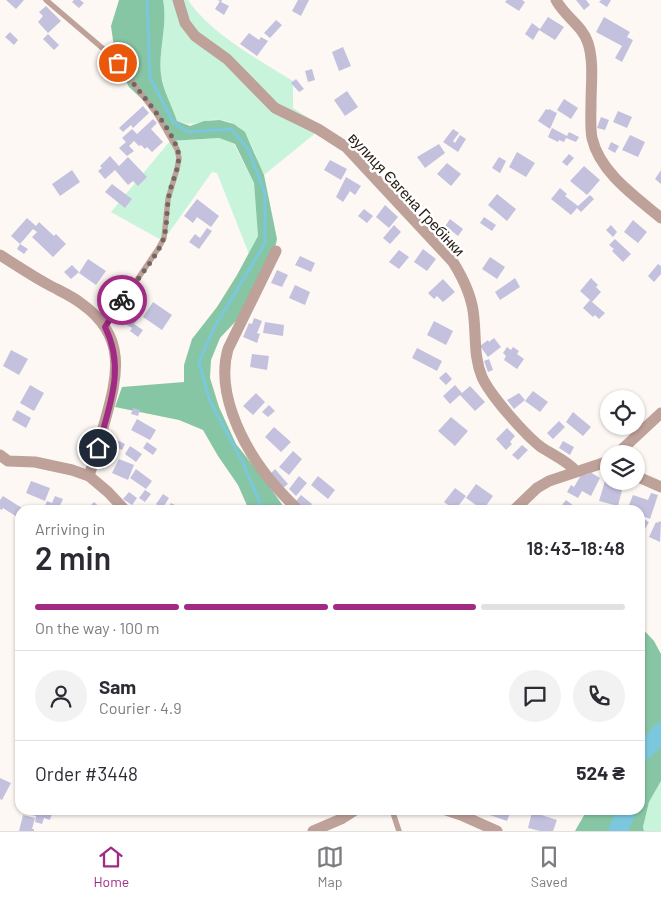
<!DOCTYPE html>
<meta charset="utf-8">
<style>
body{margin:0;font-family:Barlow,sans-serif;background:#f2f2f3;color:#2b2b33;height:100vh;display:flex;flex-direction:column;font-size:19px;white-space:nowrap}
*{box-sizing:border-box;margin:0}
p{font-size:16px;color:#7c7c81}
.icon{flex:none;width:28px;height:28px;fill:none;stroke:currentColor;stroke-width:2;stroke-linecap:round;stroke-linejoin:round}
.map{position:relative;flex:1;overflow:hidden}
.side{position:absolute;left:15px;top:505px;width:630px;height:310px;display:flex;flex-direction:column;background:#fff;border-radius:15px;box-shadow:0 1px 4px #0004}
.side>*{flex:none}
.tools{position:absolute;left:600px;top:390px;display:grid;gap:10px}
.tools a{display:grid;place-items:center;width:45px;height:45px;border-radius:50%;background:#fff;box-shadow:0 1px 4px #0004;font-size:25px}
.pin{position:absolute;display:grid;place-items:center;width:42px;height:42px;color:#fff;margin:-21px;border:2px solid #fff;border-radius:50%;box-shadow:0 1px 5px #0007}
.courier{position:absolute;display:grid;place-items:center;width:50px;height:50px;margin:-25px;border:4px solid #a12b84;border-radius:50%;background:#fff;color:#222;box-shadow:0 1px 6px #0007}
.headline em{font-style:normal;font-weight:600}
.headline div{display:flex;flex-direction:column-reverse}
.headline{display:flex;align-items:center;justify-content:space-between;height:85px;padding:0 20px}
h1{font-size:32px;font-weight:600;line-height:38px}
.bar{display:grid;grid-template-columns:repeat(4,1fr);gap:8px 5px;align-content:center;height:60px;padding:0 20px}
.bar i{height:6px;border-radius:4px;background:#e1e1e2}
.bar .current{background:#a12b84}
.bar p{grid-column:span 4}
.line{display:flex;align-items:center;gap:12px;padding:0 20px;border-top:1px solid #e1e1e2}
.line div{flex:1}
.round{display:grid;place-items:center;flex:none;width:52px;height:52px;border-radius:26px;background:#f2f2f3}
.tab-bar{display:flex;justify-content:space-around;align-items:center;height:70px;border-top:1px solid #e1e1e2;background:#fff;font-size:14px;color:#7c7c81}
.tab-bar a{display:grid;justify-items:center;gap:2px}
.tab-bar .current{color:#a12b84}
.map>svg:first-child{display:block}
.green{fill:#c8f4db}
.forest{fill:#87c6a4}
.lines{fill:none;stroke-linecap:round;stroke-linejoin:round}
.stream{stroke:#7bc8de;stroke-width:3}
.river{stroke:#7bc8de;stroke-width:19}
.building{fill:#c4c1df}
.service{stroke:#bea199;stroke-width:5.5}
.minor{stroke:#bea199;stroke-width:11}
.done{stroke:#716961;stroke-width:5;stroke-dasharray:0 9}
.route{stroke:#a12b84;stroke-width:6}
.labels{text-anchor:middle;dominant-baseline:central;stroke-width:5;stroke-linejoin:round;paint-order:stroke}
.street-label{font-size:15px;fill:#251c13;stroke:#fff}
</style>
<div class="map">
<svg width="661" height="831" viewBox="0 0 661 831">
<rect width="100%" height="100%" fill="#fdf8f3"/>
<path class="green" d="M163,0h25c22,33 71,60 105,81v27l30,19 -59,48c-12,-25 -16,-59 -53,-55 -17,2 -16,7 -34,1 -5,-14 -13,-30 -16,-46 -3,-25 7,-50 2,-75z
M219,138l15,6 20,39 4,53 -9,18 -32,-81 -5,-1 -49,69 -52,-29 59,-71z
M661,781v50h-17l-1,-4 6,-25z"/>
<path class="forest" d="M119,0h44c5,25 -5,50 -2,75 2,15 11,31 16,46l13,5 14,-5 16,-1 14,4 11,8 19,43 13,64 -8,36 -20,32 -29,31 -9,22 -1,18 9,29 17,37 28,35 22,31h-37l-11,-25 -20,-29 -15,-26 -24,-10 -64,-13 7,-20 62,-5v-17l8,-26 25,-32 20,-32 21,-39 -4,-53 -19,-39 -16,-6 -49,3 -7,-22 -34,-32 -13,-25 -5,-36z
M640,626l14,15 7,13v127l-12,21 -6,25 1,4h-69l12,-21h53z"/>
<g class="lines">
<path class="stream" d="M147,0l3,77 23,45 15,10 43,-3 17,20 17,45v49l-51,85 -15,34 10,37 34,64 20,47"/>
<path class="river" d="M640,753l16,-14 5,-7
M618,831l9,-21"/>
</g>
<path class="building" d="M6,0h18l-8,9z
M74,0h6l4,3 -5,5 -7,-6z
M217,0h5l-1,2 8,4 -5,9 -9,-6 5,-8z
M298,0h11l-8,16 -9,-5z
M507,0h15l3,2 -6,9 -14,-9z
M576,0h10l4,5 -6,5z
M601,0h10l-4,7 -8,-5z
M46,6l15,15 -13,12 -10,-11 5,-6 -4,-4z
M548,17l16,10 -9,13 -16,-10 -6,10 -8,-6 7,-11 8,6z
M604,17l26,15 -3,5 6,3 -11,22 -7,-4 7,-12 -26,-14z
M276,20l6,5 -12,13 -6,-5z
M10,32l8,8 -4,5 -9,-8z
M249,33l10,7 2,-3 7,4 -11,15 -17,-12z
M48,34l11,11 -5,5 -11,-11z
M343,47l8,19 -12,5 -7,-19z
M312,69l3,11 -7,2 -3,-11z
M296,79l8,10 -5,3 -8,-9z
M347,91l11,16 -13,9 -11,-16z
M564,99l14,9 -7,11 -14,-9z
M143,106l6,7 -16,15 -2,-3 -8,7 -4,-4z
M546,109l2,1 1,-1 8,4 -7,16 -12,-8z
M618,111l14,6 -5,11 -14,-6z
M601,117l8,3 -4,10 -8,-2z
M153,119l4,4 -6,6 12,13 -11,10 -5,-5 -2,2 -4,-4 -2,1 -5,-5 -5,5 5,5 -7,5 -8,-8 7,-6 -4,-4 10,-9 5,5z
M552,128l15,8 2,-4 10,5 -3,5 -10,-4 -2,4 -5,-2 -1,2 -10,-5z
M453,129l6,4 -6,8 2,2 5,-8 6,4 -8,13 -15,-10z
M630,135l15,7 -7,15 -16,-7z
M611,142l8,4 -4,7 -7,-4z
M439,144l6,9 -20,15 -8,-11z
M517,152l18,11 -9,14 -17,-10z
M569,154l5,4 -7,8 -5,-4z
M110,156l9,10 9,-9 19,20 -9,9 -5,-5 -5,4 -13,-15 -10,9 -7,-8 4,-3 -2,-2z
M499,157l7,4 -6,12 -8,-5z
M330,160l17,9 -6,11 -17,-10z
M447,163l14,11 -10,12 -14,-12z
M584,166l16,14 -13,15 -17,-14z
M72,170l8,12 -20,14 -8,-12z
M661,170v14l-6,-5z
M346,177l15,9 -6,9 -5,-4 -7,11 -7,-5z
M112,184l20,15 -7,9 -20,-16z
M560,188l7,6 -2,2 13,10 12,-11 4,4 -13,13 -4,-4 -6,7 -20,-16z
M497,194l19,15 -9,12 -19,-16z
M197,199l22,17 -8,11 -14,-10 -4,6 -9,-7z
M385,205l13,12 -9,11 -13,-11z
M364,209l9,7 -6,7 -9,-7z
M484,217l12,8 -4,6 -12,-8z
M27,218l9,8 3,-4 15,14 2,-2 10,10 -13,13 -21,-20 5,-5 -4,-3 -13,15 -9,-8z
M450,219l13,10 -5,7 -10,-8 -1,2 -3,-2z
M633,220l14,12 -9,11 -14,-11z
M394,225l7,7 -11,12 -7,-6z
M611,225l6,7 -4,5 -7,-7z
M207,228l5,3 -13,18 -10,-7 6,-8 5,4z
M615,239l16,15 -8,8 -11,-11 2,-2 -5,-4z
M20,244l8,5 -4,5 -7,-5z
M423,249l13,10 -9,12 -13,-9z
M399,250l10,7 -10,12 -10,-7z
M300,256l15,7 -4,9 -16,-7z
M490,257l15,10 -8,12 -15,-10z
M88,259l18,12 -10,14 -17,-12z
M658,264l3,2v8l-7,8 -6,-6z
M72,265l7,7 -8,7 -7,-7z
M277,270l11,5 -6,12 -11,-4z
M515,278l5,9 -20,13 -5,-8z
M591,278l7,7 -2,2 5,5 -9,10 13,11 -6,6 -4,-4 -2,2 -10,-9 7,-8 -10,-9z
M443,279l12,13 -12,10 -6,-6 -3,3 -6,-6z
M295,285l15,7 -5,13 -16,-7z
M104,286l13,9 -6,8 -13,-9z
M153,302l19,13 -10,15 -19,-13z
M137,306l7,5 -10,13 9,6 -5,7 -8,-6 2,-3 -11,-7 10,-14 3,2z
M254,318l8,3 -5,12 3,1 -3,9 -14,-6 6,-14 3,1z
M434,321l19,10 -7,14 -19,-10z
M265,322l19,3 -1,11 -20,-3z
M494,338l7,9 -13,10 -8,-11 8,-6 1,2z
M507,347l4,3 2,-3 6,4 -2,3 7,5 -7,10 -13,-9 2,-4 -3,-3z
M417,348l25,13 -5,10 -25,-13z
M11,350l17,9 -9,16 -16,-9z
M252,354l17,2 -2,14 -17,-3z
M489,359l4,11 -5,2 -4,-11z
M446,372l6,7 -6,6 -7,-7z
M30,385l14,8 -10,18 -14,-8z
M455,385l7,8 8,-7 15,16 -10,9 -15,-16 -10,9 -7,-8z
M533,391l15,11 -8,10 -15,-11z
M256,393l9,9 -12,13 -10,-9z
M519,393l6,7 -11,9 -7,-9z
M269,405l6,6 -7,6 -6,-5z
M133,408l7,2 -2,6 -7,-2z
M17,410l14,8 -5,10 -14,-8z
M573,412l18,15 -8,9 -17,-14z
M451,417l17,14 -13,15 -17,-15z
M137,419l19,11 -6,10 -19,-10z
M559,421l6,6 -12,12 -6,-6z
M274,427l17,15 -10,10 -16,-15z
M507,428l8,8 -5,6 2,2 -6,6 -10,-11z
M113,438l12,6 -3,6 -12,-6z
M563,441l11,6 -4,8 -11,-7z
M147,442l10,7 -4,6 -10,-7z
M522,445l6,5 -10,10 -6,-5z
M130,446l12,8 -6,8 -11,-8z
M293,451l9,8 -13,16 -10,-8z
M119,459l15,6 -6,15 -16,-7z
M136,469l16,12 -6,8 -16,-11z
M275,469l13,15 -5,4 -13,-14z
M590,472l10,6 -9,18 -9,-5 -4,7 -11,-6 4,-7 3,2 7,-12 8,-1z
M299,476l8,7 -11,13 -7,-7z
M318,476l17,14 -7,9 -17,-14z
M31,481l19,7 -5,13 -19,-8z
M605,481l18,5 -5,20 -19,-5z
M476,484l17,12 -10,14 -17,-12z
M455,488l11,8 -11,14 -11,-8z
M145,490l6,4 -6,8 -6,-4z
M129,492l8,6 -5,7 -9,-6z
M651,493l7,2 -8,24 -10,-4v-5h-13l6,-15 15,5z
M163,494l6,4 -7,11 -6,-5z
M301,495l11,9 -6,6 -10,-9z
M3,496l19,12 -5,9 -14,-9 -1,2 -2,-1v-9z
M55,496l8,3 -5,11h-15l4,-9 5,2z
M566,500l8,6 -3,4h-13z
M94,502l9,8h-15l-1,-1z
M171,503l13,7h-17z
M642,518l7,4 -9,16v-17z
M659,521l2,1 -1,20 -11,-5 7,-15 2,1z
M0,778l11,5 -9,17 -2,-1z
M30,810h23l-3,10 -6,-2 -2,6 -7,-2 1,-6 -7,-2z
M489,810h22l-4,11 -20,-7z
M532,812l25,8 -4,11h-13l-12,-3z
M23,815l12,3 -3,11h2v2h-15z"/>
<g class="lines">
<path class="service" d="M46,0l68,58 42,55 21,36 2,9 -2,11 -9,30 -4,39 -6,11 -53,78
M392,810l7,21"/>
<path class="minor" d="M178,0l7,23 10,13 32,23 48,49 43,21 28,18 107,115c10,16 20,38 21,57 2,20 0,39 8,58 8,18 43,58 59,70 12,8 25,13 35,24
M556,0c9,17 26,25 32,43 6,19 3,41 3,61 0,11 -1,23 1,34 8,35 44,59 69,80
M276,251l-48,98c-12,41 12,91 36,123 10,14 22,26 34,38
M0,255c16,10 32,21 49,30 11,6 23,11 33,19 45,32 36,71 23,117 -5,18 -10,37 -16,55
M617,454l44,-41
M0,455l8,6 27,1 37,8 17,6 19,16 17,18
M636,476l25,11
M514,510l23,-22 12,-7 60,-20
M446,810l15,5 36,16
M313,831l28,-12 14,-9"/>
</g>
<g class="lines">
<path class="done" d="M118,63c16,24 52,61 60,88 3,14 -5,27 -8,40 -4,15 -2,31 -6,46 -4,16 -31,48 -42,63"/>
<path class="route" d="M98,448c11,-42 28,-79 7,-121l17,-27"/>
</g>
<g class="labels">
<g class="street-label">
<text transform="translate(407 194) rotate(47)">вулиця Євгена Гребінки</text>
</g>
</g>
</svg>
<div class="tools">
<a><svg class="icon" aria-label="locate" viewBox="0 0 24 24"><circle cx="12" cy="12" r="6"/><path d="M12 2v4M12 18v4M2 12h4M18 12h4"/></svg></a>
<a><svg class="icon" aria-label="layers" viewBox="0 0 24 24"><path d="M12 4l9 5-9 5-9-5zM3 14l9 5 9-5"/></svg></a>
</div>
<div class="pin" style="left:118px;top:63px;background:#ea580c"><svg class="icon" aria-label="bag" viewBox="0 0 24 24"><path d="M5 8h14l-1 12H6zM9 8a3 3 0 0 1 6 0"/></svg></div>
<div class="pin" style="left:98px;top:448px;background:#1f2937"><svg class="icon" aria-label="home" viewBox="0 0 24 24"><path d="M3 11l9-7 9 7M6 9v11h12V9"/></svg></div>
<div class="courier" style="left:122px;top:300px"><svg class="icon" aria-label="bike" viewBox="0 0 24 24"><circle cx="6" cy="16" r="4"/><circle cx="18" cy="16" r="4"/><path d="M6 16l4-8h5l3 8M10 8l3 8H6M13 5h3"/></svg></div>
<section class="side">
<div class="headline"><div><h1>2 min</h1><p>Arriving in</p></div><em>18:43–18:48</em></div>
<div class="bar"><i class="current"></i><i class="current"></i><i class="current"></i><i></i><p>On the way · 100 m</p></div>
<div class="line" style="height:90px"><a class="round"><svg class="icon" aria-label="person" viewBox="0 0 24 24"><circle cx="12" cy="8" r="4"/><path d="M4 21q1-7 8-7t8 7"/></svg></a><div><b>Sam</b><p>Courier · 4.9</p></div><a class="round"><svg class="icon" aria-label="chat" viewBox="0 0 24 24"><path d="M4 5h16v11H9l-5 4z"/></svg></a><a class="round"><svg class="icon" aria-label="phone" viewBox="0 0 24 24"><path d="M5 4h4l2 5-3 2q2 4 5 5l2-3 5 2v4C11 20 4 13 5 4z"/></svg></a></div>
<div class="line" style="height:65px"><div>Order #3448</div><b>524 ₴</b></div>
</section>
</div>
<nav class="tab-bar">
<a class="current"><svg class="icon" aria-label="home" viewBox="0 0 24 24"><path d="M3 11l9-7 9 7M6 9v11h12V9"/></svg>Home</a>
<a><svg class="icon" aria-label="map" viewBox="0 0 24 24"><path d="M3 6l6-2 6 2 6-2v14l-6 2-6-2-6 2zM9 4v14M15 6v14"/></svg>Map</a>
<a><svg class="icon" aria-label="saved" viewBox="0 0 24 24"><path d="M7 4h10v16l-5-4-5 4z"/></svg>Saved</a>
</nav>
